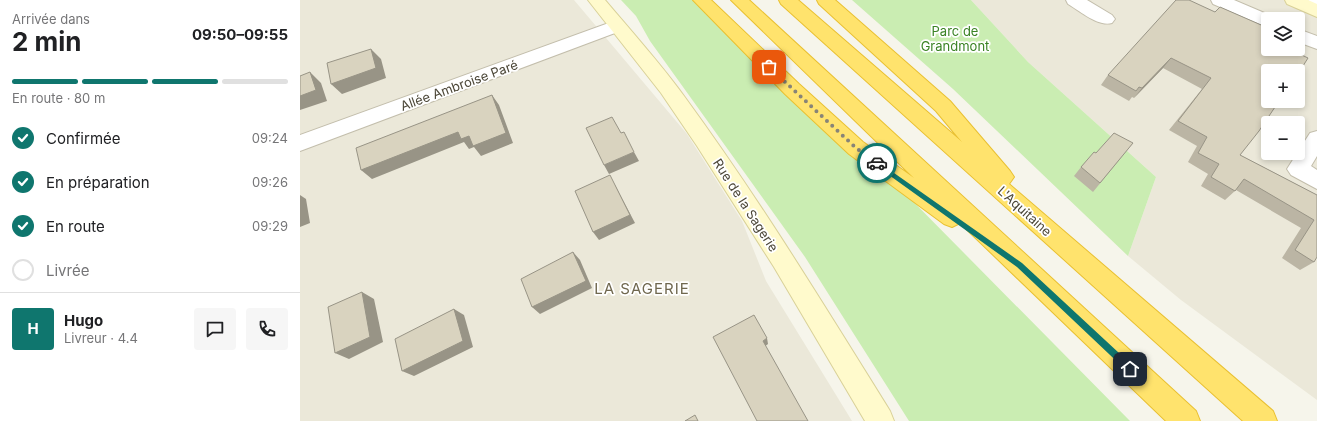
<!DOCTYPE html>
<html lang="fr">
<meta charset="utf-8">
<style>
body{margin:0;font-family:Inter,sans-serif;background:#f6f6f6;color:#202124;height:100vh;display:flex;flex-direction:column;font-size:15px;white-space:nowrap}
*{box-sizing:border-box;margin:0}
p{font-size:13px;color:#757577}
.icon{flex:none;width:22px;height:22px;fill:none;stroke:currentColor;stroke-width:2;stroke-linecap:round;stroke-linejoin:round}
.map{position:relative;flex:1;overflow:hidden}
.details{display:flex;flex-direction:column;background:#fff;width:300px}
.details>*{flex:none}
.fabs{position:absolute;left:961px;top:12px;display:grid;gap:8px}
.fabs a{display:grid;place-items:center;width:44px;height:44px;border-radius:4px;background:#fff;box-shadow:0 2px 6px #0003;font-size:20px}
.pin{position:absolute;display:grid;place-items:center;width:34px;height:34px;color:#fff;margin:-17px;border-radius:8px;box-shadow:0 2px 6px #0006}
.courier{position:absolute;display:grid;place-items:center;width:40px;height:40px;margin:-20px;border:3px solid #0f766e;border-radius:50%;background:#fff;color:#222;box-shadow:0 1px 5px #0007}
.summary em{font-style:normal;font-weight:700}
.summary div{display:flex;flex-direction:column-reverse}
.summary{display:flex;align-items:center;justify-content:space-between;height:68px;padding:0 12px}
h1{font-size:26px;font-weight:700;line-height:30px}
.bar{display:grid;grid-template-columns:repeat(4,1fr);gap:6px 4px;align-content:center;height:48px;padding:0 12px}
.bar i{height:5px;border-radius:3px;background:#e0e0e0}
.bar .selected{background:#0f766e}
.bar p{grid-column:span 4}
.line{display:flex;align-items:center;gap:10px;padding:0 12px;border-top:1px solid #e0e0e0}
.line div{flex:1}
.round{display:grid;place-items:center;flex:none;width:42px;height:42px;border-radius:4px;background:#f6f6f6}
ol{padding:0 12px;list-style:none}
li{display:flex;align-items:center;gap:12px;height:44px}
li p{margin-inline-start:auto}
li .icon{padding:4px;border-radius:50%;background:#0f766e;color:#fff;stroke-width:4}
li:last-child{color:#757577}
li i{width:22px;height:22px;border:2px solid #e0e0e0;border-radius:50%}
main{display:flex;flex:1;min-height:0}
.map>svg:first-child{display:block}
.residential{fill:#ebe8d9;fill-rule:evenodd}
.green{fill:#caedb2}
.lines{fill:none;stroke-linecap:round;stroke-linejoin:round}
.street-casing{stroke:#c3beac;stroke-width:2}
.secondary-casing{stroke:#d9d198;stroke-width:2}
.highway-casing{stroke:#e9c032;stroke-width:2}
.street{fill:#fff;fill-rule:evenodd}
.secondary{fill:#fffacc;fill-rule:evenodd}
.highway{fill:#ffe36d;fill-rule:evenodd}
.wall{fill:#bbb5a4}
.shaded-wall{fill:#989486}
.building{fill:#d9d3bf;stroke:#989486}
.route{fill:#0f766e}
.done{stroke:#888477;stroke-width:4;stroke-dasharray:0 7.2}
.labels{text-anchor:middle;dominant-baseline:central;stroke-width:3.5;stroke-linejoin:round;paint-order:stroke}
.park-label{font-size:13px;fill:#3b8325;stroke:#fff}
.street-label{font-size:13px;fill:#4c4738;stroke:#fff}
.quarter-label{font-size:15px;letter-spacing:1px;fill:#6f674e;stroke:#fff}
</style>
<main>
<section class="details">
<div class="summary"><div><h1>2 min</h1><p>Arrivée dans</p></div><em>09:50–09:55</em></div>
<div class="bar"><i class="selected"></i><i class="selected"></i><i class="selected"></i><i></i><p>En route · 80 m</p></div>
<ol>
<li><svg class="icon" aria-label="check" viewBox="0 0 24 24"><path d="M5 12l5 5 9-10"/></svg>Confirmée<p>09:24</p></li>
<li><svg class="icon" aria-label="check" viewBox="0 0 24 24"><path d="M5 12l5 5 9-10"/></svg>En préparation<p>09:26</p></li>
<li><svg class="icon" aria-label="check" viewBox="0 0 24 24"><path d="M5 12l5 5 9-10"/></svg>En route<p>09:29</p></li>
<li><i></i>Livrée</li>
</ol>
<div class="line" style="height:72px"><b class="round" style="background:#0f766e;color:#fff">H</b><div><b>Hugo</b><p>Livreur · 4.4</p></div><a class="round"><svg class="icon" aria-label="chat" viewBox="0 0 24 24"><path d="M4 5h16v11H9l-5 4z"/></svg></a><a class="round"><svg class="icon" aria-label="phone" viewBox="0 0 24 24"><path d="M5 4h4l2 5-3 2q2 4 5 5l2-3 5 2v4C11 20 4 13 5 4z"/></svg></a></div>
</section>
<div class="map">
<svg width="1017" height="421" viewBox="0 0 1017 421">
<rect width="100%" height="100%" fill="#f6f5eb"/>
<path class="residential" d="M0,0h274l113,134 55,87 24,60 86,140h-552z
M671,0h346v400l-136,-100 -53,-44 28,-79 -128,-115zM968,19h30v30h-30zM968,71h30v30h-30zM968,123h30v30h-30z"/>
<path class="green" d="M321,0h75l187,171 247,250h-221l-104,-164 -155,-216 -14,-25z
M552,0h119l57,62 128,115 -28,79 -175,-167z"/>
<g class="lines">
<g class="street-casing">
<path id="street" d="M766,0h21l25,15 3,4 -3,4c-14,4 -32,-12 -44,-19z
M911,0h23l40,17 1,2h-7v8l-6,-2 -49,-21z
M1008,0h9v9l-6,-2z
M317,20l6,2 3,4 -3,4 -323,121v-16z
M998,29l19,7v13l-19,-7z
M1017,131v25l-6,10 6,4v19l-26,-14 -4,-6 23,-36z"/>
</g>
<g class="secondary-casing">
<path id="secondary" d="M288,0h17c27,32 55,63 79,96 74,101 140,209 206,315l4,10h-29l-91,-154 -77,-121 -36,-53z
M985,0h23l9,4v13l-30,-13z"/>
</g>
<g class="highway-casing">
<path id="highway" d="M393,0h18l88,84 64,58 51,36 -183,-178h18l447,411 4,10h-34l-206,-198 -8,4 -8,-3 -95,-70 -64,-60z
M479,0h19l164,142 -26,-31 -117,-107 -2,-4h18l115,101 60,70 4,6 -5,7 264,227 4,10h-34l-462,-417z"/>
</g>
<use href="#street" class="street"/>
<use href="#secondary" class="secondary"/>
<use href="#highway" class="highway"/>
</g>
<path class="wall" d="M889,0l51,155 77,40 -3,67 -14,8 -18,-12 19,-30 -65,-38 -11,10 -24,-14 7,-12 -20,-12 9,-16 -28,-16 33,-41 -39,-21 -29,30 -2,-1 -3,4 -28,-16 7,-10z
M833,143l-40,49 -19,-16 7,-9 15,-14z"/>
<path class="shaded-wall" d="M71,49l10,10 5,19 -44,16 -11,-10z
M871,58l-8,10 -29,30 8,-10z
M10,72l11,11 6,18 -27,9v-14z
M192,95l7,10 14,38 -32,13 -7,-9 -5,2 -5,-7 -92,37 -11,-9z
M334,152l5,9 -30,13 -5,-9z
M315,185l20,38 -36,17 -6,-8z
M0,195l6,4 4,24 -10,4z
M273,252l7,8 12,28 -52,26 -8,-7z
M62,292l12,7 9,43 -34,17 -14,-6z
M154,309l10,6 9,32 -59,29 -12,-5z
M467,338l1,6 -4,3 -1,-6z"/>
<path class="building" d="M876,0h13l26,12 5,-5 48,21v10l-1,1h1v10h21l19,9 -10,16v-3h-30v30h11l-20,30 -19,24 77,40v62l-3,5 -19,-12 19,-30 -70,-41 -9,12 -24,-14 8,-13 -21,-11 9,-16 -29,-16 33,-43 -40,-20 -29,30 -3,-1 -3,4 -28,-16z
M71,49l5,19 -45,16 -4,-21z
M10,72l6,18 -16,6v-20z
M192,95l14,38 -33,13 -4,-10 -8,3 -3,-7 -97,38 -5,-22z
M312,117l9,16 3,-1 10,20 -30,13 -18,-37z
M814,133l19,10 -33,40 -19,-16 13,-15 2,1z
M310,175l20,40 -37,17 -18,-41z
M273,252l13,29 -54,26 -11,-28z
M62,292l8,45 -35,16 -7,-46z
M154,309l9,32 -61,30 -7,-32z
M454,315l13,23 -4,3 45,80h-51l-44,-84z
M395,415l3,6h-13z"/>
<path class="route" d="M577,161l145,102 111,103v6h-5l-111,-105 -142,-102v-3z"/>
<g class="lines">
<path class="done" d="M469,67l87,81 21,15"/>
</g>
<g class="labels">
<g class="park-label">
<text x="655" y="31">Parc de<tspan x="655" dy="15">Grandmont</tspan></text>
</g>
<g class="street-label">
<text transform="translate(159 85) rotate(-20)">Allée Ambroise Paré</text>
<text transform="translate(446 205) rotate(57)">Rue de la Sagerie</text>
<text transform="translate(725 211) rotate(42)">L'Aquitaine</text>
</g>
<g class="quarter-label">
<text x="342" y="288">LA SAGERIE</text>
</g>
</g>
</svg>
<div class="fabs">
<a><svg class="icon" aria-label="layers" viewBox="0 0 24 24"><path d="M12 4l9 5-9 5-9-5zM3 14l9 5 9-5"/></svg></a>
<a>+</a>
<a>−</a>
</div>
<div class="pin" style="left:469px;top:67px;background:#ea580c"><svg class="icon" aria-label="bag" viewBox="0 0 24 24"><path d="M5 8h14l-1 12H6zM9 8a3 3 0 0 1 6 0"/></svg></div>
<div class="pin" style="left:830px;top:369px;background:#1f2937"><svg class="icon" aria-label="home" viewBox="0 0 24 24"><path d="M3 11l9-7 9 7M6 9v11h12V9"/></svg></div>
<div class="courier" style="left:577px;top:163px"><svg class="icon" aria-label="car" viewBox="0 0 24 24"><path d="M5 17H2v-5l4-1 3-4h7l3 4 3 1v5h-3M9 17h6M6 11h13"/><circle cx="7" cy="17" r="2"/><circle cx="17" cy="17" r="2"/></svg></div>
</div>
</main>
